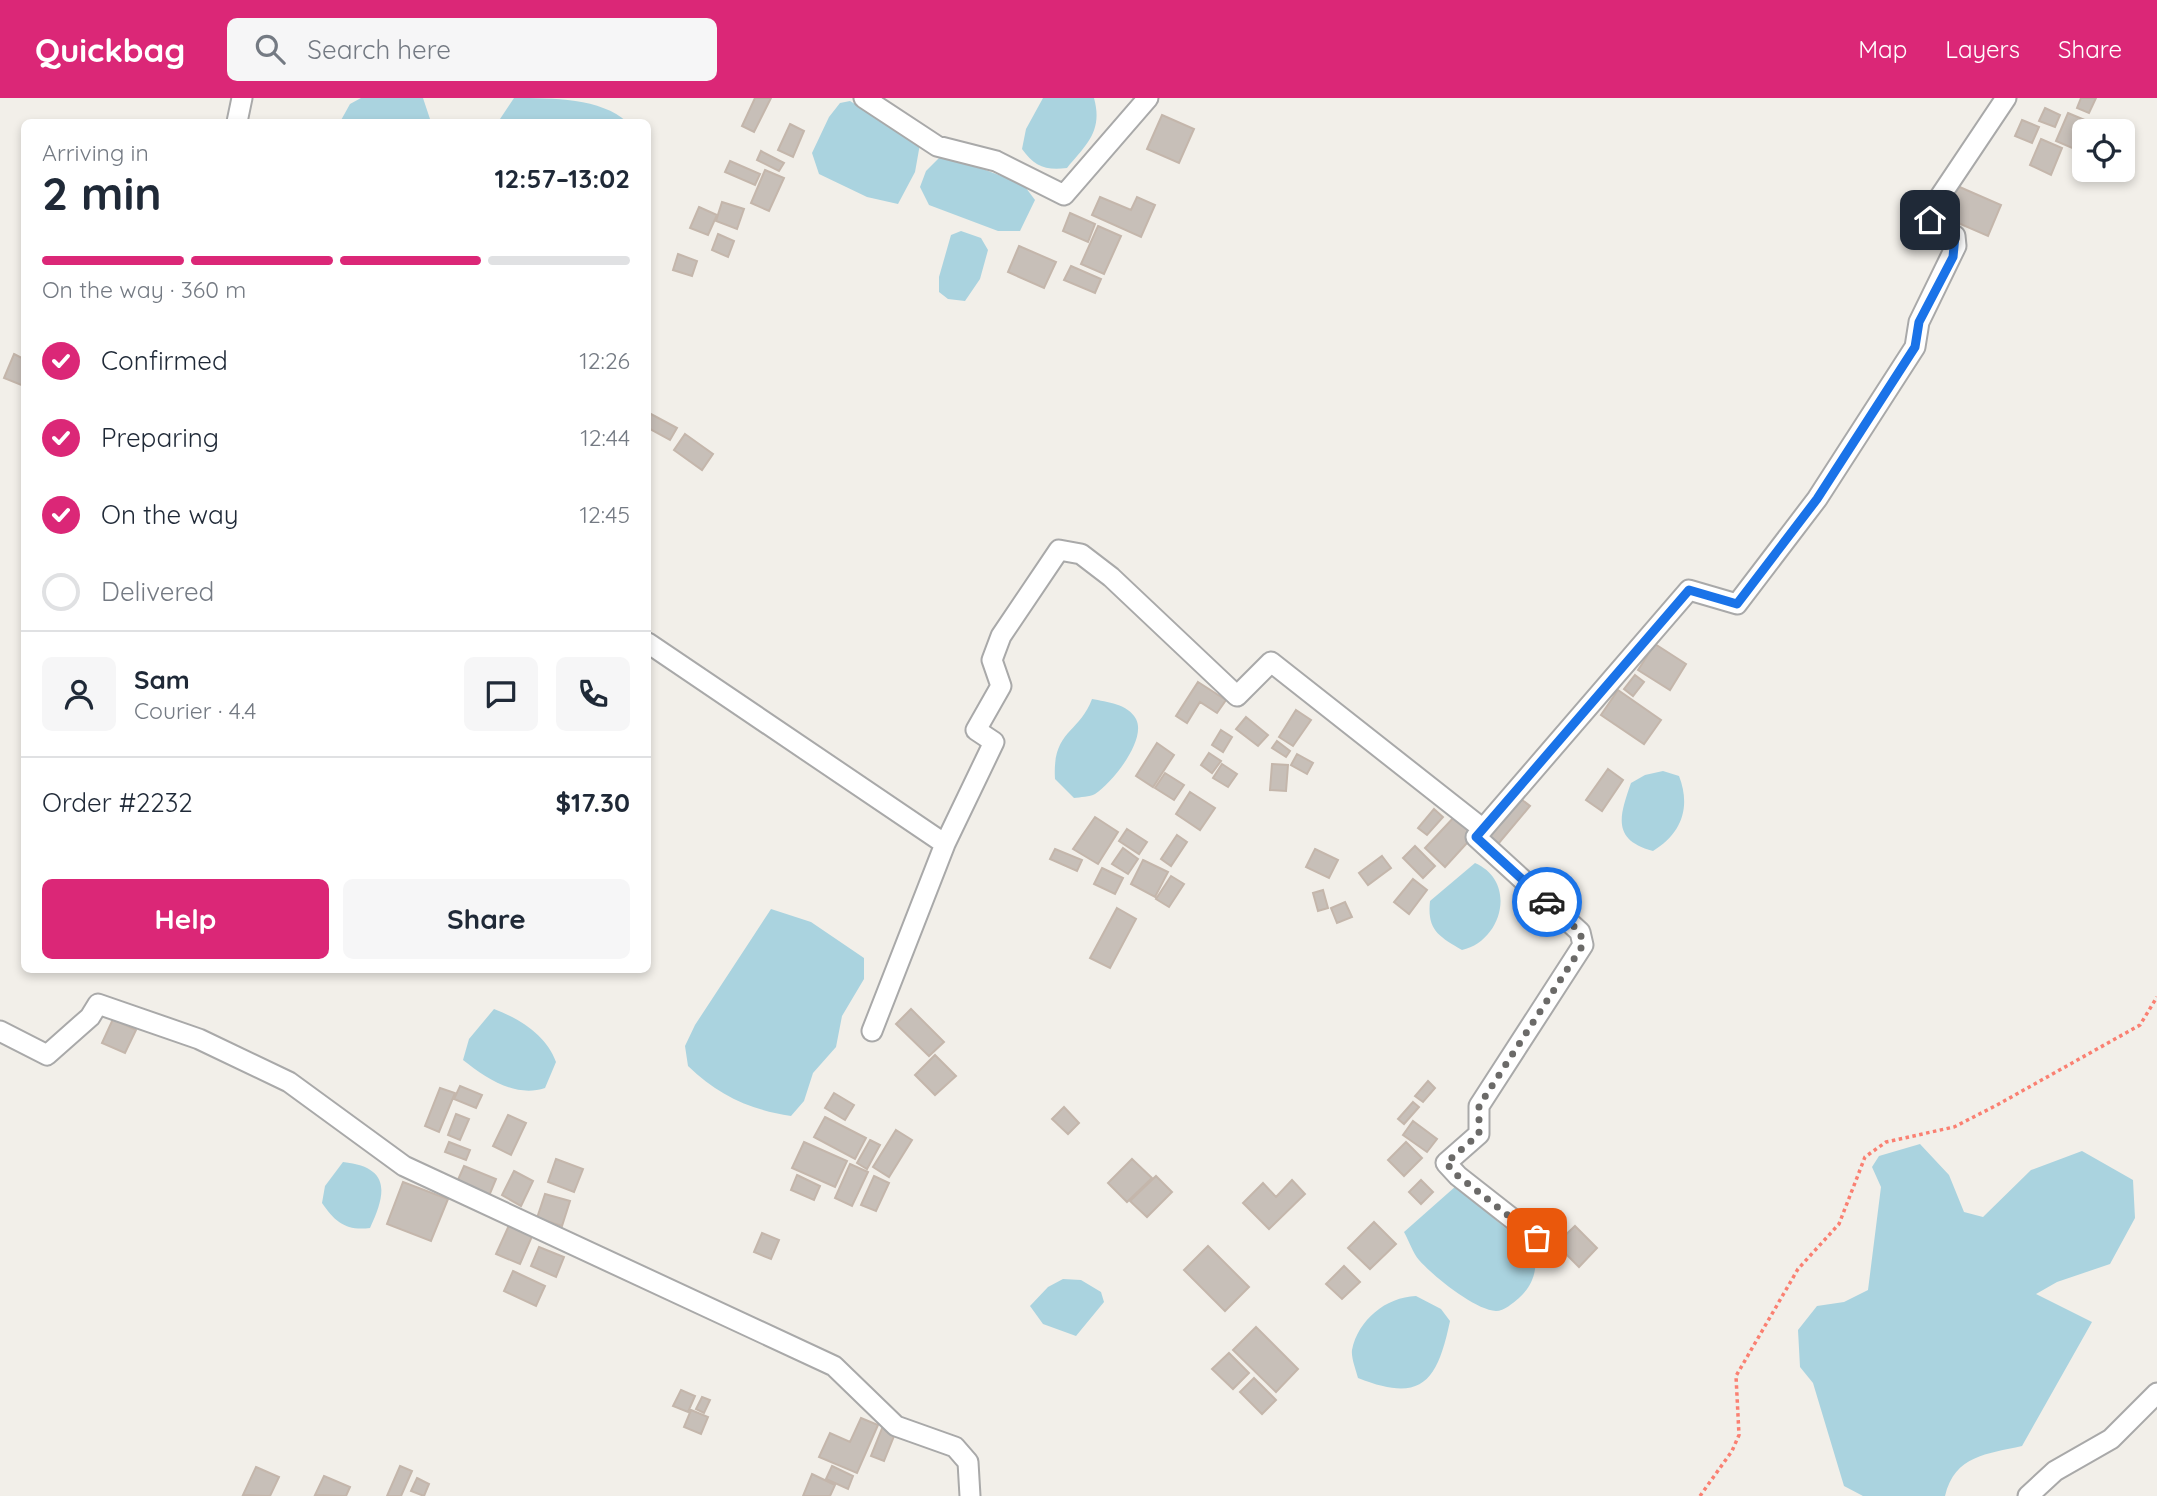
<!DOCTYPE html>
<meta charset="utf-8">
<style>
body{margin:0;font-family:Quicksand,sans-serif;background:#f6f6f7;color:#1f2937;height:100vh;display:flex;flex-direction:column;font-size:26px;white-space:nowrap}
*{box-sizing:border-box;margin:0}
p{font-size:23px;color:#747a83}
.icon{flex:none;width:38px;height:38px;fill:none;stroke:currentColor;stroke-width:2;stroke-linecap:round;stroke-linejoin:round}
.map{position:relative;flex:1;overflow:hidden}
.sheet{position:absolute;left:21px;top:21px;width:630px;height:854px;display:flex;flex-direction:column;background:#fff;border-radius:10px;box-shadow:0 4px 10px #0003}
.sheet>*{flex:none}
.controls{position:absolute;left:2072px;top:21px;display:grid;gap:14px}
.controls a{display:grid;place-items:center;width:63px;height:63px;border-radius:10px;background:#fff;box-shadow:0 4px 10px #0003;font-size:35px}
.pin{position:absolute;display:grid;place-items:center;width:60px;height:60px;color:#fff;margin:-30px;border-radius:14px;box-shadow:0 4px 10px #0006}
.courier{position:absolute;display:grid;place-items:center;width:70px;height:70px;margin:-35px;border:5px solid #1a73e8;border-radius:50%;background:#fff;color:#222;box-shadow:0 2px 9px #0007}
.overview em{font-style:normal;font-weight:700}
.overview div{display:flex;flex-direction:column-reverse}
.overview{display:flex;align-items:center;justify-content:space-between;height:119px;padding:0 21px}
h1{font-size:46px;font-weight:700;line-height:52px}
.bar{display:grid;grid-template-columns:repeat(4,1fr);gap:10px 7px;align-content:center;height:84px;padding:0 21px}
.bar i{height:9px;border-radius:5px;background:#e0e1e3}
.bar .active{background:#db2777}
.bar p{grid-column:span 4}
.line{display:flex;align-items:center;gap:18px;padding:0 21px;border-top:2px solid #e0e1e3}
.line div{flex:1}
.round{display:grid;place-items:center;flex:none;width:74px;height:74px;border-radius:10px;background:#f6f6f7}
ol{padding:0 21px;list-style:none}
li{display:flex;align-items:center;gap:21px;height:77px}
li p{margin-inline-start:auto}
li .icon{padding:7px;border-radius:50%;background:#db2777;color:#fff;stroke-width:4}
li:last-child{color:#747a83}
li i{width:38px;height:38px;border:4px solid #e0e1e3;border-radius:50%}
.action{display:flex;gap:14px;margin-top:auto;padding:14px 21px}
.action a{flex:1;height:80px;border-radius:10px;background:#db2777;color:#fff;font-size:28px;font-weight:700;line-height:80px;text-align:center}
.action a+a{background:#f6f6f7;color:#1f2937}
header{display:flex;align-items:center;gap:42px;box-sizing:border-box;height:98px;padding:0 35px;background:#db2777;color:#fff}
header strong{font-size:33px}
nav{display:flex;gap:38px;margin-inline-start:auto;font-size:24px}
.search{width:490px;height:63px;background:#f6f6f7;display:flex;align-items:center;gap:18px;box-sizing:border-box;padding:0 24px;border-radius:10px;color:#747a83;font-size:26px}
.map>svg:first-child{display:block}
.water{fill:#aad3df}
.building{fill:#c7bfb8;stroke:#c4b6ab;stroke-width:2}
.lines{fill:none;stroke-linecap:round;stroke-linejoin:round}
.minor-casing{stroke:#a9a9a9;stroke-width:23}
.path{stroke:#fa8072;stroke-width:3.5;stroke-dasharray:3.5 3.5;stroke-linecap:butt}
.minor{stroke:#fff;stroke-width:19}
.done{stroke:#6b6a68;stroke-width:7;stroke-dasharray:0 12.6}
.route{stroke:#1a73e8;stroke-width:9}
</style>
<header>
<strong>Quickbag</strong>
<div class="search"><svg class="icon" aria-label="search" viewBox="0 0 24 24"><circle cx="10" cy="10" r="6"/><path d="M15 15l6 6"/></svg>Search here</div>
<nav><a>Map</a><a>Layers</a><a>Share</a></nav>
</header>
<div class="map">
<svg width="2157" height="1398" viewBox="0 0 2157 1398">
<rect width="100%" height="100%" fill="#f2efe9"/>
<path class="water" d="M361,0h62l8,24h-91l10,-18z
M514,0c39,0 87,0 113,24h-129z
M1043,0h51c9,33 -7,46 -27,70 -21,3 -33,-2 -45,-19l4,-20z
M850,3l70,43 -5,28 -17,32 -31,-7 -48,-23 -7,-21 17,-36 11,-14z
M943,56l80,30 12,16 -15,31h-22l-69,-26 -9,-18 6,-16z
M961,133l20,7 7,12 -8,29 -15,22 -17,-2 -9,-7v-15l12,-42z
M1092,601c15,3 36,5 44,20 11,21 -24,64 -41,75 -5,3 -15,3 -21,4l-19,-19c-3,-49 24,-45 37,-80z
M1663,673l16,5c12,31 3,57 -26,75 -41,-11 -34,-34 -22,-68l14,-8z
M1475,765c43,19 27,78 -13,87 -24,-14 -35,-20 -32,-49z
M771,811l40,13 53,36v21l-22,37 -6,31 -23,26 -9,28 -13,15c-41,-6 -73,-21 -103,-50l-3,-20 10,-21z
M494,911c25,9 53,27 62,53l-11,26c-30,10 -59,-10 -82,-28l6,-21z
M1920,1046l29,31 15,37 19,5 48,-47 51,-19 51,29 2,38 -25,46 -53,18 -21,12 56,28 -70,124c-35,8 -67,9 -77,50h-82l-19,-10 -31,-103 -13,-16 -2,-37 19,-24 27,-4 24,-12 13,-103 -9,-20 7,-11z
M343,1064c47,5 44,30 27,66 -24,3 -35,-6 -48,-25l3,-17z
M1456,1088l80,68c0,19 -3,31 -17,44 -6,5 -15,13 -23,13 -21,-1 -63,-35 -77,-51 -6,-7 -10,-19 -15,-28z
M1063,1181l18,1 20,12 3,10 -28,34 -33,-12 -13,-18 18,-19z
M1416,1198l25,13 9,12c-13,62 -29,82 -92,57 -2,-8 -7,-20 -6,-28 6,-30 34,-53 64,-54z"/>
<path class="building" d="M755,0h16l-17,34 -12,-6z
M2081,0h15l-7,15 -12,-5z
M2045,10l15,7 -5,12 -16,-6z
M2068,15l31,13 -3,5h-12v22l-28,-12z
M1162,17l32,14 -15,34 -32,-14z
M2022,22l17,7 -7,16 -17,-7z
M790,26l14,7 -11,26 -15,-7z
M2041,41l21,9 -11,27 -21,-10z
M761,53l23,12 -5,8 -22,-11z
M730,63l30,13 -5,11 -30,-13z
M765,72l19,8 -15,33 -18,-8z
M1955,87l46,20 -13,31 -46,-20z
M1100,99l31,13 6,-13 18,8 -14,32 -49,-22z
M722,104l22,7 -7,20 -21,-8z
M699,109l18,8 -9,20 -18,-7z
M1070,115l25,11 -7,18 -25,-11z
M1098,128l23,10 -17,38 -23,-10z
M718,136l16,7 -6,16 -16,-7z
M1019,148l37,16 -12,26 -36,-16z
M678,156l19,7 -5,15 -19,-6z
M1071,168l30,13 -6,14 -31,-13z
M14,256l10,5v27l-20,-8z
M649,315l28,15 -7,12 -22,-12z
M685,336l28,20 -11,16 -28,-20z
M1655,546l31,20 -16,26 -32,-20z
M1635,577l9,7 -11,14 -9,-7z
M1198,584l28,18 -9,13 -17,-11 -13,21 -11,-7z
M1618,592l43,30 -17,24 -43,-29z
M1296,612l15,10 -18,26 -14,-9z
M1246,619l22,18 -10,11 -22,-17z
M1221,632l11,7 -9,15 -11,-7z
M1277,643l13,10 -4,6 -14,-9z
M1157,645l17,12 -21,32 -17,-11z
M1209,655l12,8 -9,12 -11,-8z
M1297,656l16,9 -6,11 -16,-9z
M1222,666l15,10 -9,13 -15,-9z
M1272,666l16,1 -2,26 -16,-1z
M1608,671l15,11 -21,31 -16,-11z
M1165,675l19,12 -10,15 -19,-12z
M1190,694l25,16 -15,22 -24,-16z
M1517,698l13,10 -32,38 -13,-10z
M1434,711l9,8 -16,18 -9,-7z
M1457,716l20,18 -32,35 -20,-19z
M1095,719l23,15 -20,32 -25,-15z
M1127,731l20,13 -8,12 -20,-13z
M1177,737l10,7 -16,24 -10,-7z
M1415,748l20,20 -12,12 -20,-20z
M1123,750l15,11 -10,15 -16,-10z
M1055,751l27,11 -5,11 -27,-12z
M1315,751l23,11 -9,18 -23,-11z
M1382,758l9,12 -23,17 -9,-12z
M1143,762l25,12 -13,25 -24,-13z
M1102,770l21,10 -8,16 -21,-10z
M1549,777l9,7 -11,13 -9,-8z
M1171,778l13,8 -15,23 -13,-8z
M1413,781l14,11 -18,24 -15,-12z
M1323,792l5,18 -10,3 -5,-18z
M1345,804l7,15 -15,6 -6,-15z
M1117,810l19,11 -26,49 -20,-10z
M911,911l33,33 -15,14 -33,-32z
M113,921l23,11 -11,23 -23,-10z
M935,957l21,21 -21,19 -20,-20z
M1428,983l7,7 -12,14 -8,-6z
M460,988l22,9 -6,13 -22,-9z
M440,990l15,5 -16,39 -14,-6z
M834,995l20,12 -9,15 -20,-12z
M1413,1004l6,5 -15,17 -6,-5z
M1064,1009l15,16 -11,11 -16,-15z
M456,1016l13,5 -9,21 -12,-5z
M508,1017l18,8 -15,32 -18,-9z
M825,1019l41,21 -11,21 -41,-22z
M1413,1023l24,18 -10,13 -24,-17z
M896,1032l16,10 -23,37 -16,-10z
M870,1042l10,5 -13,24 -10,-6z
M449,1044l21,8 -4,10 -21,-8z
M804,1044l43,19 -12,26 -43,-19z
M1406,1044l16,16 -18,18 -16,-16z
M556,1061l27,10 -9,23 -26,-10z
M1132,1061l20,19 -25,24 -19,-19z
M850,1066l18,8 -16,34 -17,-8z
M464,1068l32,13 -7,17 -32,-14z
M514,1073l19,10 -12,25 -19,-11z
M797,1077l23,11 -6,14 -23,-10z
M874,1078l15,7 -13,28 -15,-6z
M1156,1078l16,16 -25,25 -17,-16z
M1292,1082l13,14 -36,35 -26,-26 20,-20 13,14z
M1421,1082l12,12 -12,12 -12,-12z
M403,1084l45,17 -17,42 -44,-17z
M545,1096l25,7 -8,25 -25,-8z
M1374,1124l22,22 -26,25 -22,-21z
M510,1125l23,11 -13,30 -24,-10z
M1575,1128l22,22 -18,19 -23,-23z
M762,1135l17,7 -8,19 -17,-7z
M1208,1148l41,41 -24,24 -41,-41z
M539,1149l25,10 -8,20 -25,-11z
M1344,1168l16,16 -18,17 -16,-15z
M513,1173l32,15 -9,20 -32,-15z
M1256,1229l42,42 -22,23 -43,-42z
M1229,1255l20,20 -16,16 -21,-20z
M1254,1280l22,22 -14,14 -22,-22z
M681,1292l14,6 -7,16 -15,-6z
M702,1299l8,3 -6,13 -8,-4z
M691,1312l17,7 -7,17 -17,-7z
M861,1320l17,7 -21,48 -38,-16 11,-24 20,9z
M883,1328l13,5 -12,30 -13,-5z
M400,1368l12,5 -11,25h-14z
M832,1368l21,10 -5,13 -22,-10z
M256,1369l23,10 -9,19 -27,-1z
M812,1376l23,11 -5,11h-27z
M324,1378l26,11 -4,9 -31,-1z
M417,1380l12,6 -5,12 -13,-5z"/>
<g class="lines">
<g class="minor-casing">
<path id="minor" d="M864,0l73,48 59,15 68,34 84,-97
M237,24l5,-24
M648,545l297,201 -73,187
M945,746l49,-102 -18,-12 25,-44 -9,-26 9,-24 58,-86 22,4 30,23 126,119 34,-34 212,167
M0,933l47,24 43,-38 8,-13 101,35 90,43 115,84 430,200 62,60 59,21 13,15 2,34
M1537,1140l-79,-62 -12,-13 33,-29v-28l104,-161 -3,-13 -104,-95 213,-247 48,14 80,-105 98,-152 4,-25 37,-76 -1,-10 -25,-16 1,-10 75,-112
M2028,1398l27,-25 56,-32 46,-46"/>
</g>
<path class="path" d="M1700,1398l32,-45 7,-16 -3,-59 62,-107 41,-45 26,-67 21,-15 68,-15 43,-22 143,-80 17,-28"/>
<use href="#minor" class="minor"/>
</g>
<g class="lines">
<path class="done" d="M1537,1140l-79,-62 -12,-13 33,-29v-28l104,-161 -3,-13 -33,-30"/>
<path class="route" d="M1547,804l-71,-65 213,-247 48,14 80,-105 98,-152 4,-25 34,-65 2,-21 -25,-16"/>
</g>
</svg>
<div class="controls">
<a><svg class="icon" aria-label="locate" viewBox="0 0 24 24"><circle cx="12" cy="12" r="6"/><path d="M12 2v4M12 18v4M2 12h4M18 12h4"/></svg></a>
</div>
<div class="pin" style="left:1537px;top:1140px;background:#ea580c"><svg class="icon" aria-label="bag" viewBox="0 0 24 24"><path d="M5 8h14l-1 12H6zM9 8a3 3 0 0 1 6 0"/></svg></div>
<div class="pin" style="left:1930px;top:122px;background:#1f2937"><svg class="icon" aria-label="home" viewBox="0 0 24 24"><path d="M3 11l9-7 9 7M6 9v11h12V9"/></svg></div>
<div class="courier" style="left:1547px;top:804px"><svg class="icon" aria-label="car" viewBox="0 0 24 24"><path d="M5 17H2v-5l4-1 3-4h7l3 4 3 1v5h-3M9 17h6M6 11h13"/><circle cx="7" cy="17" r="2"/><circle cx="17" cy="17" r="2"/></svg></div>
<section class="sheet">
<div class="overview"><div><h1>2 min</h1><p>Arriving in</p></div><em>12:57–13:02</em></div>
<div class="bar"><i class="active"></i><i class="active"></i><i class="active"></i><i></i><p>On the way · 360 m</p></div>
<ol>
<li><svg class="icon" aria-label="check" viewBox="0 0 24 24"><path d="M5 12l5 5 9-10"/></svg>Confirmed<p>12:26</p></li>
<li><svg class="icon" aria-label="check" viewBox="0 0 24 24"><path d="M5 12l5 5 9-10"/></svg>Preparing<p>12:44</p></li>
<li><svg class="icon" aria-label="check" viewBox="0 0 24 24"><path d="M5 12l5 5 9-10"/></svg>On the way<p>12:45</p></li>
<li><i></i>Delivered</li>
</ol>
<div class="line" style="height:126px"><a class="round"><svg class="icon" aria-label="person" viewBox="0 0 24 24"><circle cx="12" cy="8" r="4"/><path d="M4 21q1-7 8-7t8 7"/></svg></a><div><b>Sam</b><p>Courier · 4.4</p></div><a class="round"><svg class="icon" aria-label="chat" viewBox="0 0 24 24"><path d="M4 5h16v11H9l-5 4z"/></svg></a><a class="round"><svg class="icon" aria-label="phone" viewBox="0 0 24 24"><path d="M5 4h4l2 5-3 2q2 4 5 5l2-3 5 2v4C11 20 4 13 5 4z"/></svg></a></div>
<div class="line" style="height:91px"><div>Order #2232</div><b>$17.30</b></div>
<div class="action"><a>Help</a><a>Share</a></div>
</section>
</div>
